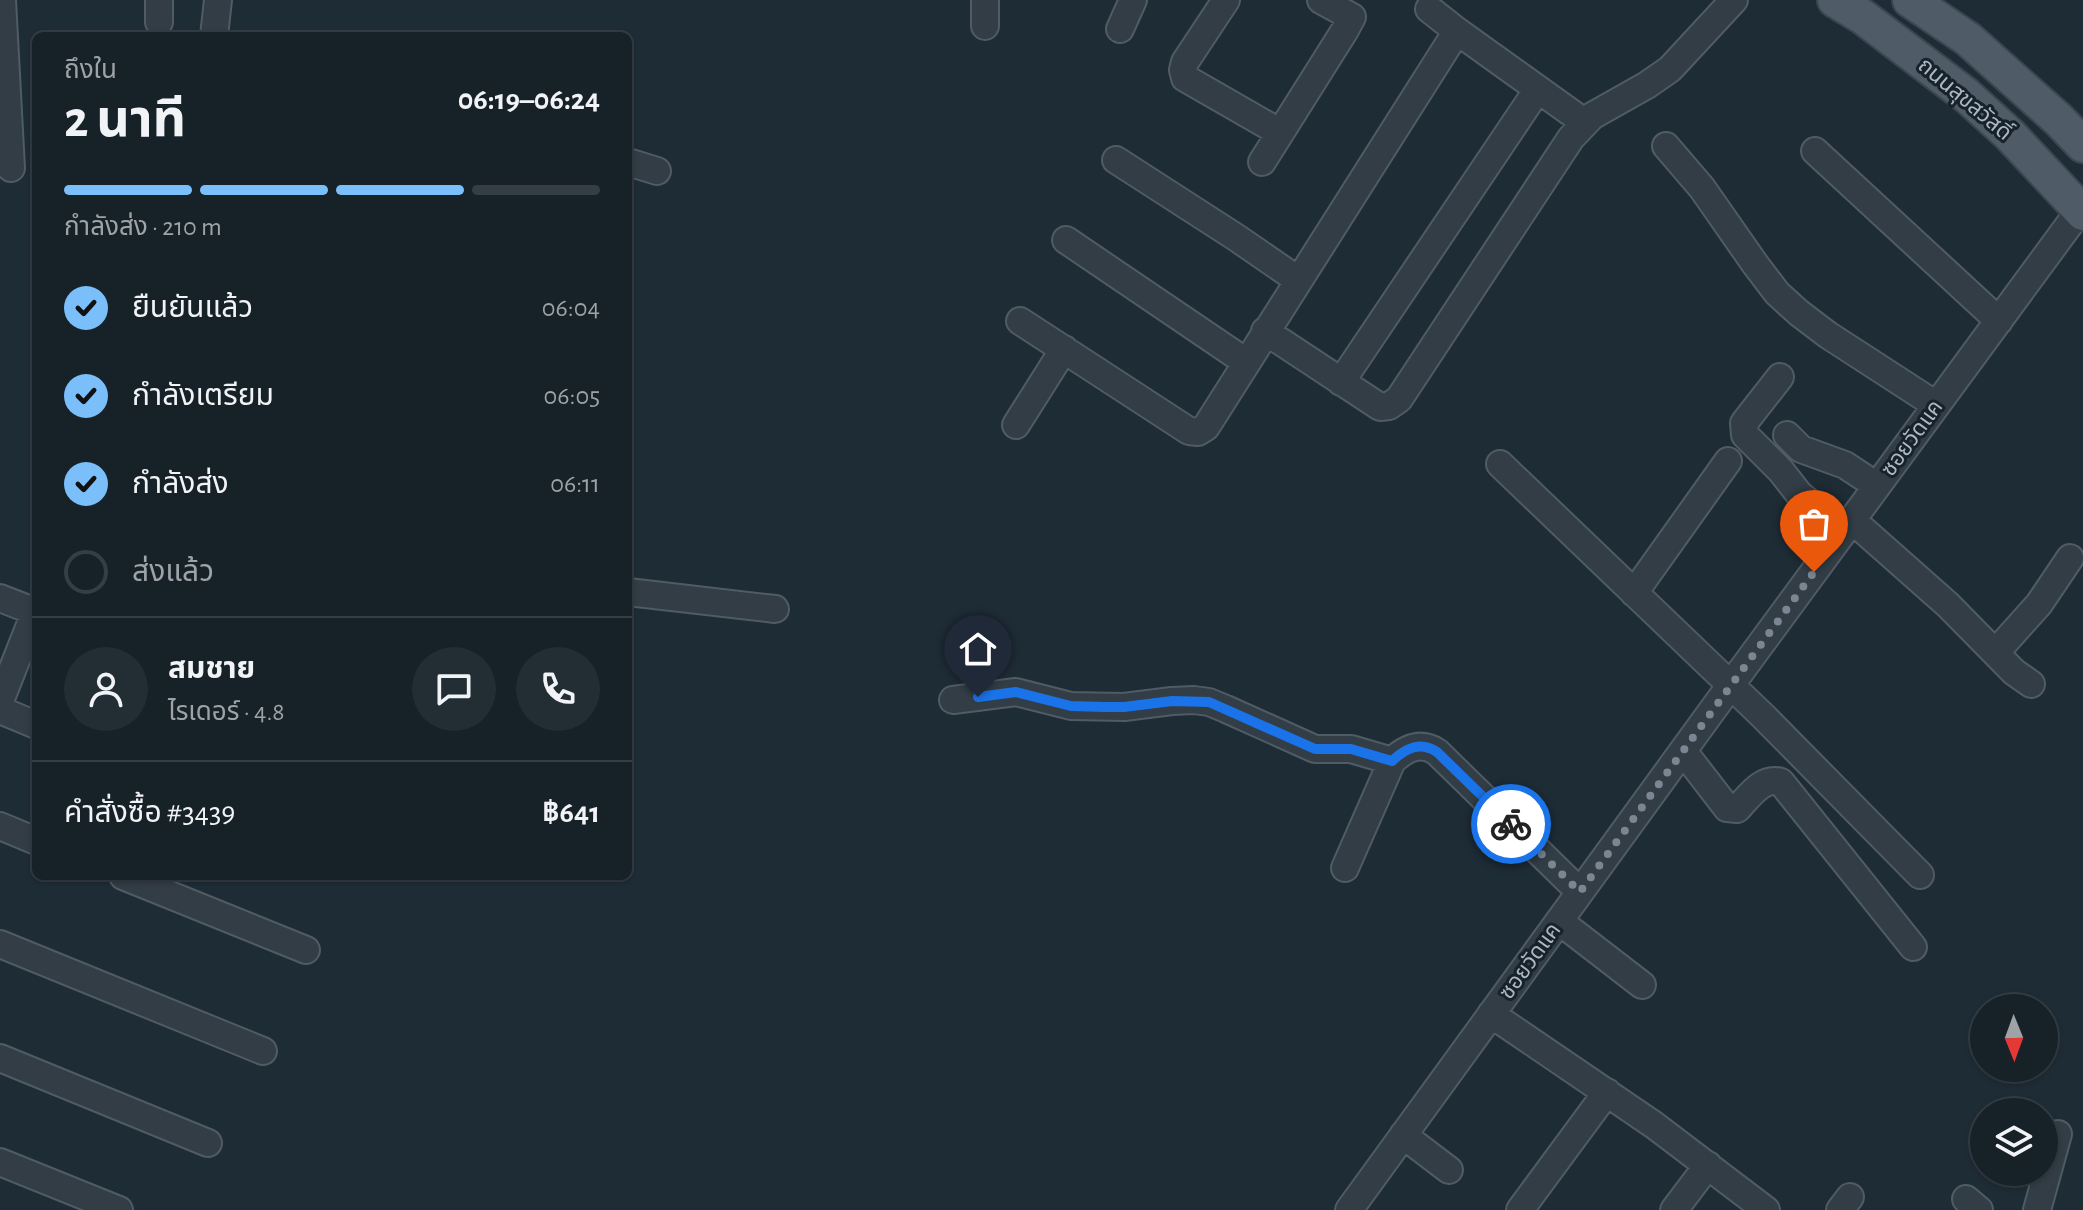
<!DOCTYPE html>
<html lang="th">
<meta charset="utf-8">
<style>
body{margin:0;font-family:"Alegreya Sans","Noto Sans Thai",sans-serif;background:#232e34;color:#f1f3f6;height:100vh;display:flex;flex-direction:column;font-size:30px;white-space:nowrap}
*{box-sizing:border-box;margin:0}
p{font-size:26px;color:#9ea3a8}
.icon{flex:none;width:44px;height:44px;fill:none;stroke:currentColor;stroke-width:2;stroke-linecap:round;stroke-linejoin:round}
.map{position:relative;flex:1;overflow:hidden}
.side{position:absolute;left:32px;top:32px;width:600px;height:848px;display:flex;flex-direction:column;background:#162128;border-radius:12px;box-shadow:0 2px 6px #0004,0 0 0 2px #353e45}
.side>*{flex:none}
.needle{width:52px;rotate:179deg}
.buttons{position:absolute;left:1970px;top:994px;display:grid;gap:16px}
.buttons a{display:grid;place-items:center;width:88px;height:88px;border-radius:50%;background:#162128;box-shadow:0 2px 6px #0004,0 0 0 2px #353e45;font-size:40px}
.pin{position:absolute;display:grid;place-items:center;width:68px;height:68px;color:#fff;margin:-82px -34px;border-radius:50% 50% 50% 0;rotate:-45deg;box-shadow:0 0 8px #0007}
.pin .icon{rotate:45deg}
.courier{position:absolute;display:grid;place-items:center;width:80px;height:80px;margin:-40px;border:6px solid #1a73e8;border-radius:50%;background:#fff;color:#222;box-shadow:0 2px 10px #0007}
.headline em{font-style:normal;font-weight:700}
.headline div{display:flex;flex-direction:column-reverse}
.headline{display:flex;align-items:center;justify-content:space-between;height:136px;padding:0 32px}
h1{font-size:52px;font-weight:700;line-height:60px}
.bar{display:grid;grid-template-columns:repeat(4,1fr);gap:12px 8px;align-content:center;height:96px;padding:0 32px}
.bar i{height:10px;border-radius:6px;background:#353e45}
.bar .active{background:#7abefa}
.bar p{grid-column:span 4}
.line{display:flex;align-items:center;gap:20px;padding:0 32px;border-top:2px solid #353e45}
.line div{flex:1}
.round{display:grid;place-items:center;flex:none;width:84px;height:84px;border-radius:42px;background:#232e34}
ol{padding:0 32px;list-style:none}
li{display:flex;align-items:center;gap:24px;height:88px}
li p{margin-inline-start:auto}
li .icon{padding:8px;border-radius:50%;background:#7abefa;color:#111;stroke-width:4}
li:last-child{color:#9ea3a8}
li i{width:44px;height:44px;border:4px solid #353e45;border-radius:50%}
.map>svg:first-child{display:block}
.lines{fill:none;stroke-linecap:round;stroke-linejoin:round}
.minor-casing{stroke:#4f5b65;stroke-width:30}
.major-casing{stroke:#3b4650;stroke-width:38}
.minor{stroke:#323d46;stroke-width:26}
.major{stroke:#4f5c67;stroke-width:34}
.done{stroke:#7a8792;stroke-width:8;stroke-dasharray:0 14.4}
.route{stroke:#1a73e8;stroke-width:10}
.labels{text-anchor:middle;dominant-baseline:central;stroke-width:6;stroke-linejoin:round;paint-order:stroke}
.street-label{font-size:22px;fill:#abb8c4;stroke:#17222a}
</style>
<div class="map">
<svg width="2083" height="1210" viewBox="0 0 2083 1210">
<rect width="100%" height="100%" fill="#1e2c36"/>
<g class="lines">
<g class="minor-casing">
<path id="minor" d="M2,0l9,168
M159,0v22
M1226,0l-41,62 -2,8 2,8 94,54
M1429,9l28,22
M985,26v-26
M1120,29l13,-29
M214,36l4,-36
M1666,146l36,42 53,76 22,29 22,20 29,22 108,70
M1815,151l184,170
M1116,160l121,78 61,42
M628,162l29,9
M1262,162l83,-132 7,-13 -31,-17
M1066,240l180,122
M1020,321l169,110 9,1 8,-5 251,-396 127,91
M1265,331l115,76 9,-1 10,-7 172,-261 21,-22 55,-31 23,-16 64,-69
M1780,377l-36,46 1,12 36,36 18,23 22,18 26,14
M1341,382l197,-293
M1016,425l48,-76
M1787,435l14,14 44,16 32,21
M1500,464l263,252 157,159
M1852,520l96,85 66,67 17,12
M628,592l147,17
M1634,593l94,-132
M0,598l36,14
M1996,652l43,-48 31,-46
M953,700l63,-8 55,14 53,1 48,-6 22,-1 15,2 17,7 89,40h36l41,12
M0,701l36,-91
M0,710l36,15
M1683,751l44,57 10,1c12,-12 25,-33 44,-27l132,165
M0,826l36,15
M1345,868l47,-107c14,-13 28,-20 45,-9l143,140
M123,876l183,74
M1559,921l83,64
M0,944l263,107
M1491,1014l163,111 112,85
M0,1058l208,85
M1403,1135l46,35
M0,1162l119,48
M1966,1199l13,11
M1349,1210l381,-524 350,-476
M1520,1210l87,-118
M1674,1210l34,-45
M1840,1210l10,-13
M2037,1210l21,-76"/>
</g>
<g class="major-casing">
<path id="major" d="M1835,0l28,17 103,78 44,40 73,78
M1910,0l58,39 91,81 24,25"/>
</g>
<use href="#minor" class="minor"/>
<use href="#major" class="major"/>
</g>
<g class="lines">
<path class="done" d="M1511,824l69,68 234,-320"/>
<path class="route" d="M978,697l38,-5 55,14 33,1h20l48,-6 37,1 106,47h36l41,12c14,-13 28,-20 45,-9l74,72"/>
</g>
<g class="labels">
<g class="street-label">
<text transform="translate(1965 99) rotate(40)">ถนนสุขสวัสดิ์</text>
<text transform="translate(1912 438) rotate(-54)">ซอยวัดแค</text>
<text transform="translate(1530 961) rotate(-54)">ซอยวัดแค</text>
</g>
</g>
</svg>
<div class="buttons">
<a><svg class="needle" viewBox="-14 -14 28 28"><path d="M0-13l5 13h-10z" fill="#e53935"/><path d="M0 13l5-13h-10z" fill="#9ea3a8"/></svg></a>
<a><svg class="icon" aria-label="layers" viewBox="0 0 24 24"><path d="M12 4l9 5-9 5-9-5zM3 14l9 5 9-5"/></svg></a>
</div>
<div class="pin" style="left:1814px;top:572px;background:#ea580c"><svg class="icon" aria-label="bag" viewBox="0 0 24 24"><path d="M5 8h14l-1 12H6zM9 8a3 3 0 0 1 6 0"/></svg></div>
<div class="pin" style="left:978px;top:697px;background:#1f2937"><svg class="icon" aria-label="home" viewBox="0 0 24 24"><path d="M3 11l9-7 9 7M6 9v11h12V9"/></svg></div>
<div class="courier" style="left:1511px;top:824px"><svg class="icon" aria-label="bike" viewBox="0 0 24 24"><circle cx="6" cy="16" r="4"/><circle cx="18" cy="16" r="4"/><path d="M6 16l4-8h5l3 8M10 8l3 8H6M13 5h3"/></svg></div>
<section class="side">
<div class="headline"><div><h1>2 นาที</h1><p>ถึงใน</p></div><em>06:19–06:24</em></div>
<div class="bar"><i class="active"></i><i class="active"></i><i class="active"></i><i></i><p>กำลังส่ง · 210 m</p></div>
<ol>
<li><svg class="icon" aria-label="check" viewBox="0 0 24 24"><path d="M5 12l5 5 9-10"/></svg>ยืนยันแล้ว<p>06:04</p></li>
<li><svg class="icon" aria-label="check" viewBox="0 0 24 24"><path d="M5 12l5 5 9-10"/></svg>กำลังเตรียม<p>06:05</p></li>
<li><svg class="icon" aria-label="check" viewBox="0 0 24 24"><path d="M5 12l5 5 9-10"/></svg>กำลังส่ง<p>06:11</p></li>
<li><i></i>ส่งแล้ว</li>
</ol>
<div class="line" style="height:144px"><a class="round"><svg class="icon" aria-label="person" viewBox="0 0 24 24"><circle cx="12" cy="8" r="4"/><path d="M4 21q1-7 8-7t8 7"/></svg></a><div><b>สมชาย</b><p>ไรเดอร์ · 4.8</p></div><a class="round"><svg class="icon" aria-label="chat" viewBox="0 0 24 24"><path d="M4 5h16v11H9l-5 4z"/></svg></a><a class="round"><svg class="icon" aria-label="phone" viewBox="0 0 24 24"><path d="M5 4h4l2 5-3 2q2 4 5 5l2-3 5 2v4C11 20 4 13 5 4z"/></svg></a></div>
<div class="line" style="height:104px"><div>คำสั่งซื้อ #3439</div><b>฿641</b></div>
</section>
</div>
